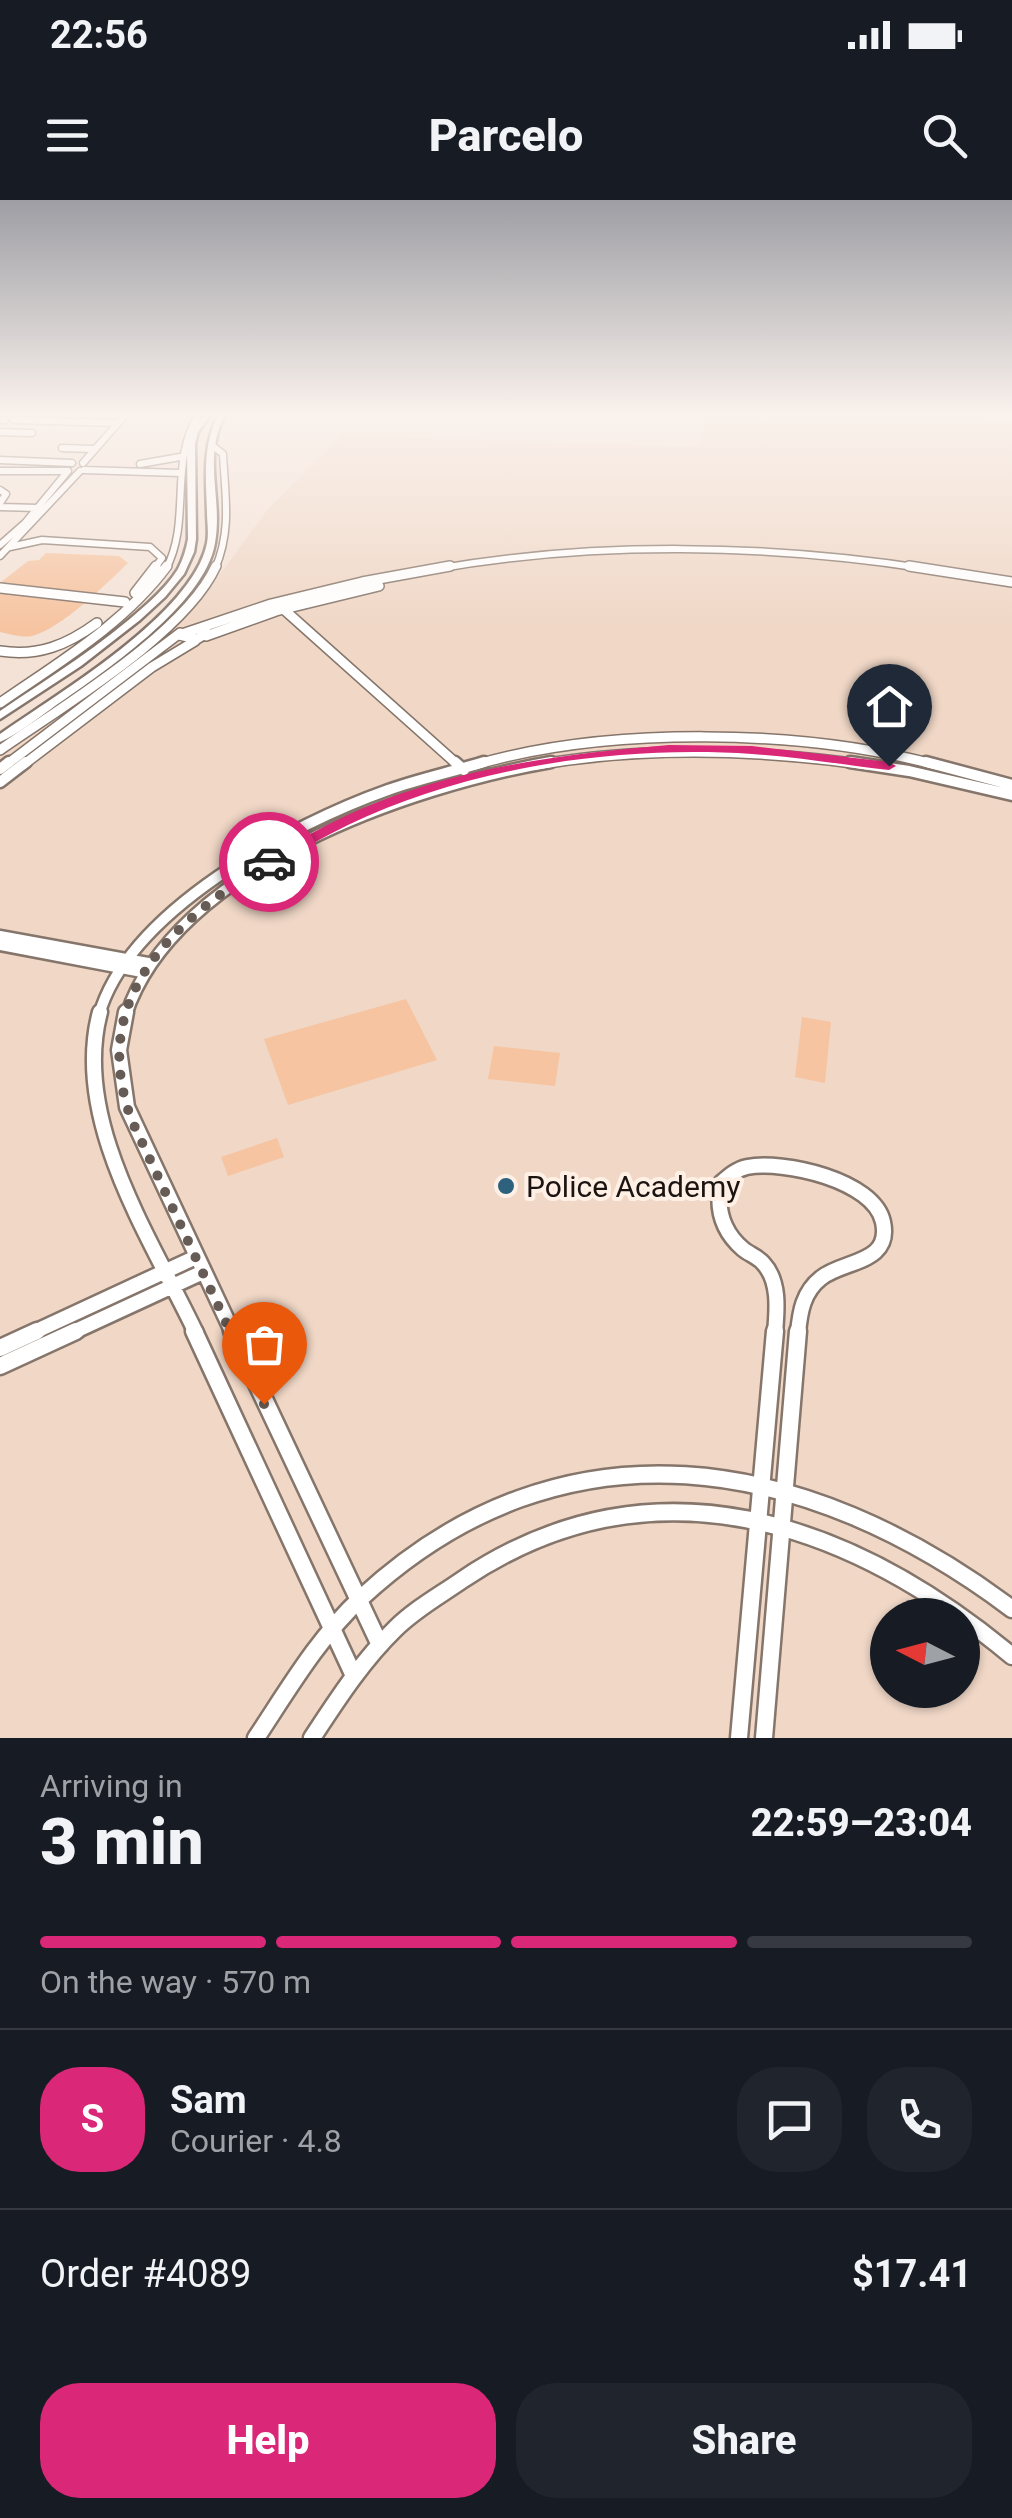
<!DOCTYPE html>
<meta charset="utf-8">
<style>
body{margin:0;font-family:Roboto,sans-serif;background:#20242c;color:#f1f3f6;height:100vh;display:flex;flex-direction:column;font-size:38px;white-space:nowrap}
*{box-sizing:border-box;margin:0}
p{font-size:32px;color:#9ea1a6}
.icon{flex:none;width:55px;height:55px;fill:none;stroke:currentColor;stroke-width:2;stroke-linecap:round;stroke-linejoin:round}
.map{position:relative;height:1538px;overflow:hidden}
.panel{display:flex;flex-direction:column;background:#171b24;flex:1}
.panel>*{flex:none}
.needle{width:65px;rotate:276deg}
.tools{position:absolute;left:870px;top:1398px;display:grid;gap:20px}
.tools a{display:grid;place-items:center;width:110px;height:110px;border-radius:50%;background:#171b24;box-shadow:0 2px 8px #0004;font-size:50px}
.pin{position:absolute;display:grid;place-items:center;width:85px;height:85px;color:#fff;margin:-102px -42px;border-radius:50% 50% 50% 0;rotate:-45deg;box-shadow:0 0 10px #0007}
.pin .icon{rotate:45deg}
.courier{position:absolute;display:grid;place-items:center;width:100px;height:100px;margin:-50px;border:8px solid #db2777;border-radius:50%;background:#fff;color:#222;box-shadow:0 2px 12px #0007}
.headline em{font-style:normal;font-weight:800}
.headline div{display:flex;flex-direction:column-reverse}
.headline{display:flex;align-items:center;justify-content:space-between;height:170px;padding:0 40px}
h1{font-size:65px;font-weight:800;line-height:75px}
.bar{display:grid;grid-template-columns:repeat(4,1fr);gap:15px 10px;align-content:center;height:120px;padding:0 40px}
.bar i{height:12px;border-radius:8px;background:#363941}
.bar .on{background:#db2777}
.bar p{grid-column:span 4}
.line{display:flex;align-items:center;gap:25px;padding:0 40px;border-top:2px solid #363941}
.line div{flex:1}
.round{display:grid;place-items:center;flex:none;width:105px;height:105px;border-radius:40px;background:#20242c}
.cta{display:flex;gap:20px;margin-top:auto;padding:20px 40px}
.cta a{flex:1;height:115px;border-radius:40px;background:#db2777;color:#fff;font-size:40px;font-weight:800;line-height:115px;text-align:center}
.cta a+a{background:#20242c;color:#f1f3f6}
.status{display:flex;justify-content:space-between;align-items:center;height:70px;padding:0 50px;background:#171b24;direction:ltr}
.status svg{height:28px;fill:currentColor}
header{display:flex;justify-content:space-between;align-items:center;height:130px;padding:0 40px;background:#171b24;font-size:45px;font-weight:800}
.map>svg:first-child{display:block}
.built{fill:#f0d7c6;fill-rule:evenodd}
.green{fill:#f6c4a1}
.lines{fill:none;stroke-linecap:round;stroke-linejoin:round}
.minor-far4-casing{stroke:#85756a;stroke-width:9}
.minor-far3-casing{stroke:#85756a;stroke-width:12}
.minor-far2-casing{stroke:#85756a;stroke-width:15}
.minor-far1-casing{stroke:#85756a;stroke-width:19}
.minor-casing{stroke:#85756a;stroke-width:21}
.major-casing{stroke:#85756a;stroke-width:5}
.minor-far4{stroke:#fff;stroke-width:6}
.minor-far3{stroke:#fff;stroke-width:9}
.minor-far2{stroke:#fff;stroke-width:10}
.minor-far1{stroke:#fff;stroke-width:14}
.minor{stroke:#fff;stroke-width:16}
.major{fill:#fff;fill-rule:evenodd}
.route{fill:#db2777}
.done{stroke:#675c55;stroke-width:10;stroke-dasharray:0 18}
.poi-dot{fill:#2e617e;stroke:#fff0e6;stroke-width:4}
.labels{text-anchor:middle;dominant-baseline:central;stroke-width:8;stroke-linejoin:round;paint-order:stroke}
.poi-label{font-size:30px;fill:#1b1410;stroke:#fff0e6;text-anchor:start}
</style>
<div class="status"><b>22:56</b><svg viewBox="0 0 49 12"><path d="M0 12V9h3v3zM5 12V6h3v6zM10 12V3h3v9zM15 12V0h3v12zM26 1h20v11H26zM47 4h2v5h-2z"/></svg></div>
<header><svg class="icon" aria-label="menu" viewBox="0 0 24 24"><path d="M4 6h16M4 12h16M4 18h16"/></svg>Parcelo<svg class="icon" aria-label="search" viewBox="0 0 24 24"><circle cx="10" cy="10" r="6"/><path d="M15 15l6 6"/></svg></header>
<div class="map">
<svg width="1012" height="1538" viewBox="0 0 1012 1538">
<rect width="100%" height="100%" fill="#f4e2d6"/>
<path class="built" d="M704,214l308,3v1321h-1012v-982l123,-89 62,-53 18,-17 66,-89 73,-73 346,12 12,-2zM888,1415h74v75h-74z"/>
<path class="green" d="M46,353l73,3 9,7c-23,22 -66,65 -96,73 -10,2 -22,-2 -32,-4v-49l28,-22 11,-1z
M406,799l31,61 -149,45 -24,-66z
M802,817l29,5 -6,61 -30,-6z
M494,846l66,7 -5,33 -67,-7z
M277,938l7,19 -56,19 -7,-19z"/>
<g class="lines">
<g class="minor-far4-casing">
<path id="minor-far4" d="M0,220h5
M14,220l103,3
M1,232l31,1
M213,246l10,8c2,41 9,76 -8,115
M62,248l32,1
M0,260l72,3
M83,263l43,-49
M140,264l40,-7
M84,270l96,3
M0,271h66
M0,290l6,4 -6,9
M0,307l38,1
M0,345l25,-22 43,-52
M10,347l32,-7 108,7 12,11 -8,11
M0,356l80,-85
M166,369c26,-49 2,-106 33,-155
M436,369c159,-28 332,-25 492,0"/>
</g>
<g class="minor-far3-casing">
<path id="minor-far3" d="M909,366l103,16
M0,388l125,14
M135,393l21,-27
M280,406l178,159
M203,428l4,5 -10,6 -18,-4 92,-31 91,-22 88,-16
M206,436l70,-25 103,-25
M0,451c38,6 67,-6 97,-28
M0,503c59,-41 124,-79 167,-137
M0,550c61,-43 185,-116 216,-184
M6,565l174,-132
M23,565l129,-98 43,-26
M475,565c134,-39 327,-36 461,0
M536,565c111,-19 220,-16 331,0"/>
</g>
<g class="minor-far2-casing">
<path id="minor-far2" d="M455,562l9,8
M850,562l59,9 103,24
M926,562l86,23
M0,569l9,-7
M0,582l26,-20
M0,736l148,27
M0,745l142,27
M99,815c30,-105 193,-191 289,-225 31,-11 64,-18 96,-28
M126,815c48,-148 286,-229 425,-253"/>
</g>
<g class="minor-far1-casing">
<path id="minor-far1" d="M100,812c-29,108 51,226 96,321
M126,812l-7,38 8,57 106,226
M32,1133l162,-75
M71,1133l130,-60
M775,1133c2,-23 5,-52 -12,-70 -5,-6 -14,-9 -20,-14 -21,-18 -27,-40 -22,-66 8,-7 16,-14 26,-16 36,-7 127,13 136,55 9,42 -40,38 -62,56 -18,14 -21,34 -23,55"/>
</g>
<g class="minor-casing">
<path id="minor" d="M194,1131l160,345
M232,1131l148,314
M0,1148l37,-17
M0,1166l76,-35
M256,1538c32,-48 62,-100 105,-140 203,-188 446,-143 651,11
M312,1538c25,-38 50,-77 83,-109 20,-20 44,-33 67,-49 190,-128 387,-59 550,76
M739,1538l36,-407
M764,1538l34,-407"/>
</g>
<g class="major-casing">
<path id="major" d="M205,214h6l-13,18 -3,12 1,95 -2,13 -10,22 -19,23 -25,23 -59,46 -81,53v-8c50,-34 102,-66 147,-107 11,-10 23,-22 31,-35 5,-10 8,-19 10,-30l-1,-95 3,-12z
M219,214h6c-23,45 -2,84 -10,129 -10,62 -114,131 -164,166 -16,11 -33,25 -51,33v-8c57,-40 193,-120 207,-191 2,-10 0,-21 0,-31 -1,-33 -5,-68 12,-98z"/>
</g>
<use href="#minor-far4" class="minor-far4"/>
<use href="#minor-far3" class="minor-far3"/>
<use href="#minor-far2" class="minor-far2"/>
<use href="#minor-far1" class="minor-far1"/>
<use href="#minor" class="minor"/>
<use href="#major" class="major"/>
</g>
<linearGradient id="sky" x2="0" y2="1"><stop stop-color="#9e9ea4"/><stop offset="0.5" stop-color="#faf2ed"/><stop offset="1" stop-color="#faf2ed" stop-opacity="0"/></linearGradient>
<rect width="1012" height="429" fill="url(#sky)"/>
<path class="route" d="M669,545l83,1 137,16 7,4 -7,4c-45,-5 -91,-13 -137,-16 -134,-9 -283,13 -404,71 -25,12 -50,27 -74,40l-13,-3c15,-13 36,-21 53,-30 110,-60 233,-77 355,-87z"/>
<g class="lines">
<path class="done" d="M264,1204l-132,-283c-46,-122 41,-200 137,-259"/>
</g>
<circle class="poi-dot" cx="506" cy="986" r="10"/>
<g class="labels">
<g class="poi-label">
<text x="526" y="986">Police Academy</text>
</g>
</g>
</svg>
<div class="tools">
<a><svg class="needle" viewBox="-14 -14 28 28"><path d="M0-13l5 13h-10z" fill="#e53935"/><path d="M0 13l5-13h-10z" fill="#9ea1a6"/></svg></a>
</div>
<div class="pin" style="left:264px;top:1204px;background:#ea580c"><svg class="icon" aria-label="bag" viewBox="0 0 24 24"><path d="M5 8h14l-1 12H6zM9 8a3 3 0 0 1 6 0"/></svg></div>
<div class="pin" style="left:889px;top:566px;background:#1f2937"><svg class="icon" aria-label="home" viewBox="0 0 24 24"><path d="M3 11l9-7 9 7M6 9v11h12V9"/></svg></div>
<div class="courier" style="left:269px;top:662px"><svg class="icon" aria-label="car" viewBox="0 0 24 24"><path d="M5 17H2v-5l4-1 3-4h7l3 4 3 1v5h-3M9 17h6M6 11h13"/><circle cx="7" cy="17" r="2"/><circle cx="17" cy="17" r="2"/></svg></div>
</div>
<section class="panel">
<div class="headline"><div><h1>3 min</h1><p>Arriving in</p></div><em>22:59–23:04</em></div>
<div class="bar"><i class="on"></i><i class="on"></i><i class="on"></i><i></i><p>On the way · 570 m</p></div>
<div class="line" style="height:180px"><b class="round" style="background:#db2777;color:#fff">S</b><div><b>Sam</b><p>Courier · 4.8</p></div><a class="round"><svg class="icon" aria-label="chat" viewBox="0 0 24 24"><path d="M4 5h16v11H9l-5 4z"/></svg></a><a class="round"><svg class="icon" aria-label="phone" viewBox="0 0 24 24"><path d="M5 4h4l2 5-3 2q2 4 5 5l2-3 5 2v4C11 20 4 13 5 4z"/></svg></a></div>
<div class="line" style="height:130px"><div>Order #4089</div><b>$17.41</b></div>
<div class="cta"><a>Help</a><a>Share</a></div>
</section>
